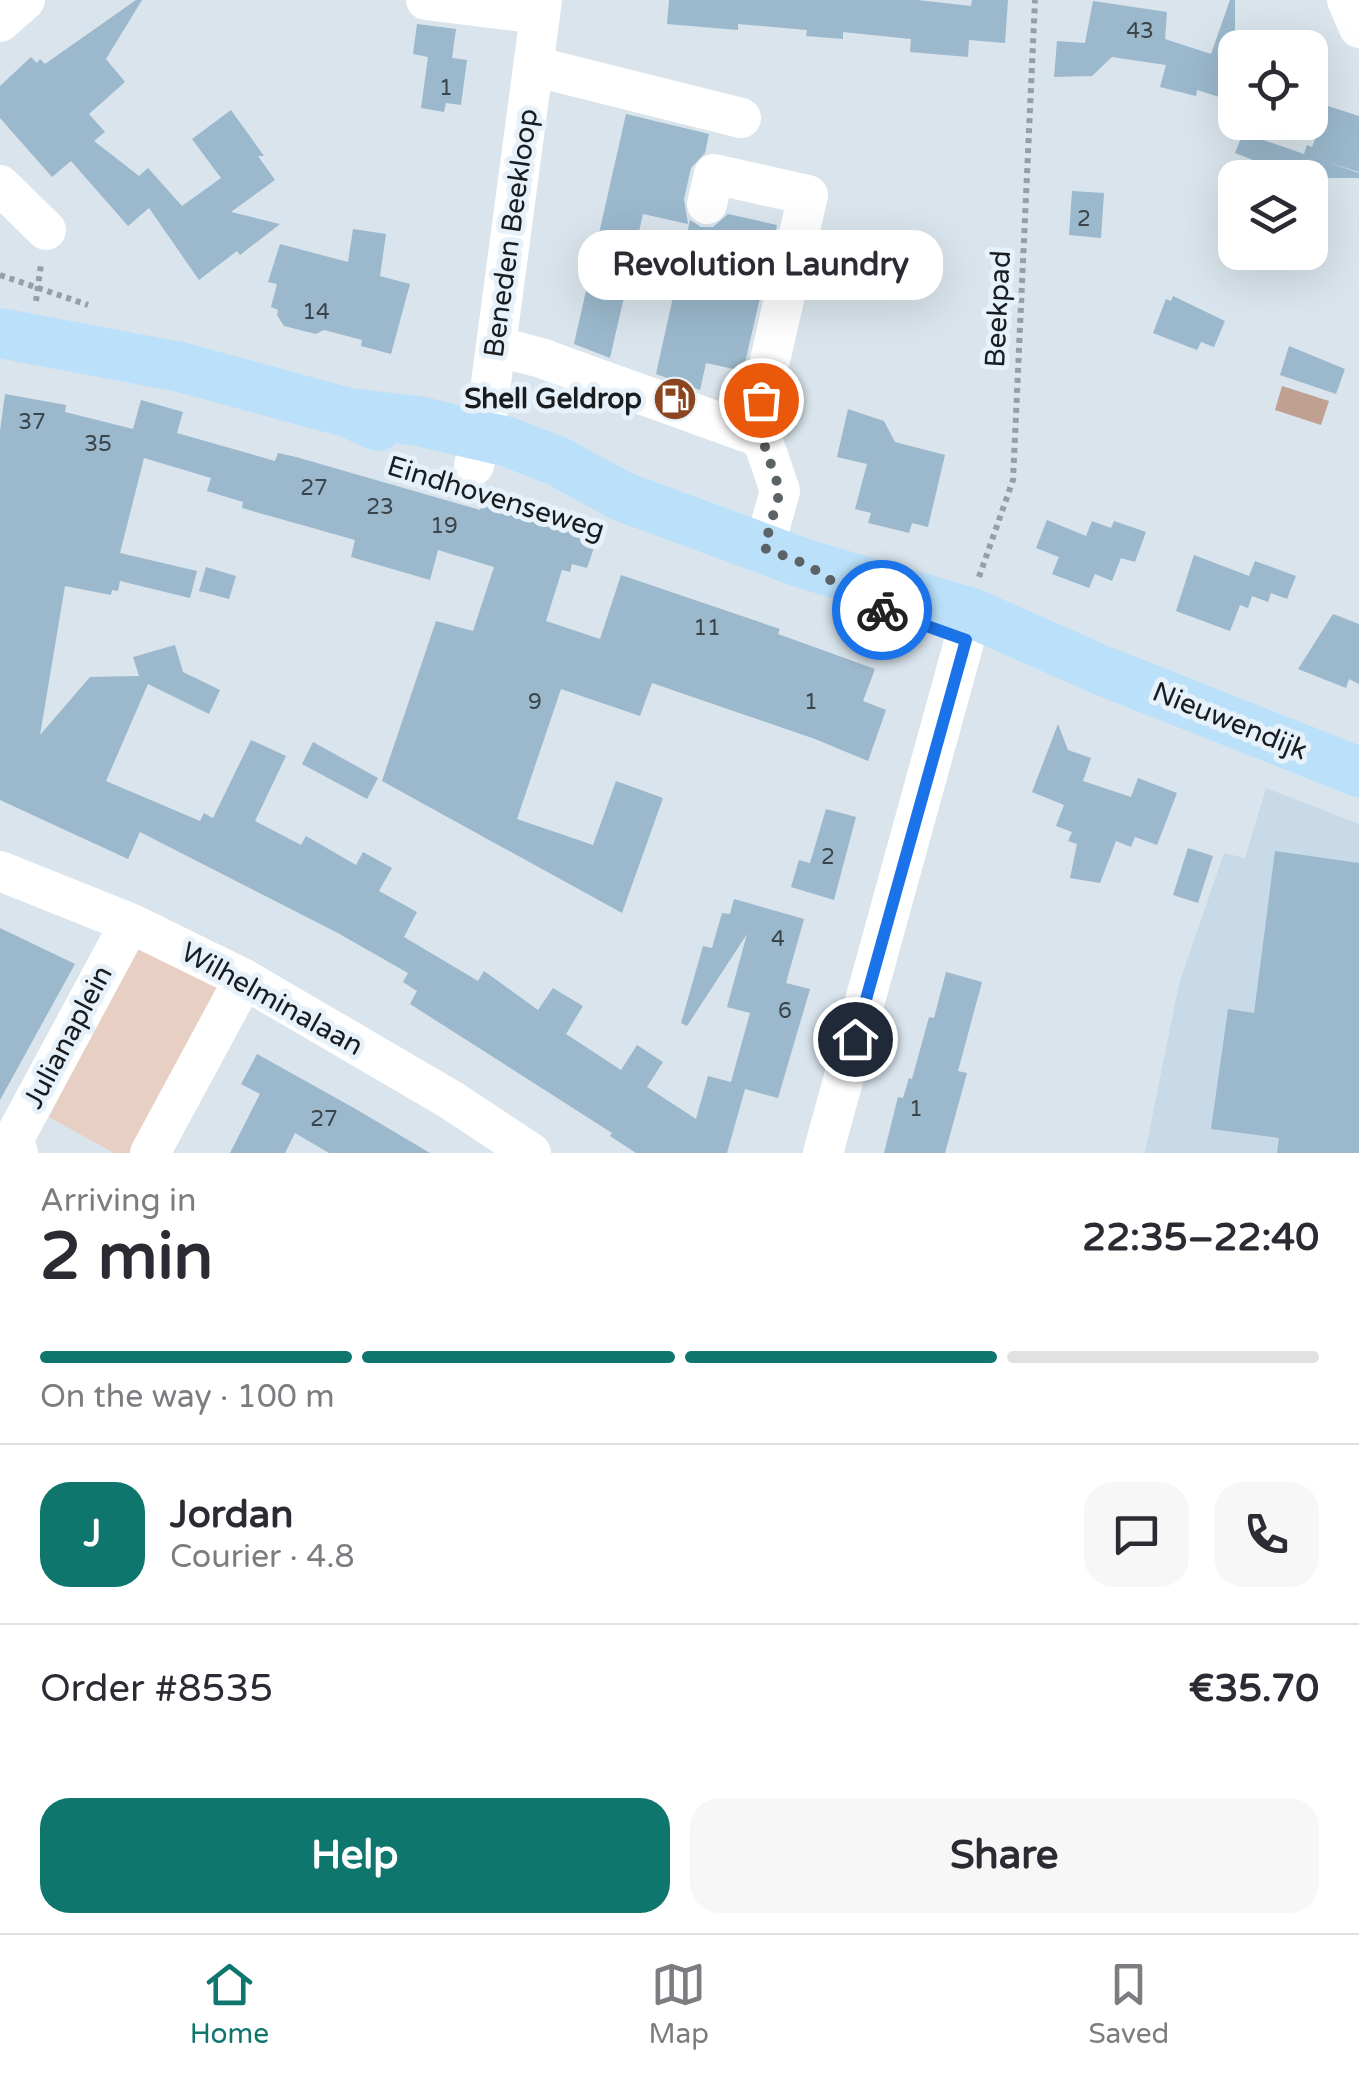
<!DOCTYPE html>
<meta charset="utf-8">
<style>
body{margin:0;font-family:"Varela Round",sans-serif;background:#f7f7f7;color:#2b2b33;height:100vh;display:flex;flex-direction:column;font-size:38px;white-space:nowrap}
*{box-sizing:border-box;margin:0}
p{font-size:32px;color:#7c7c81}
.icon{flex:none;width:55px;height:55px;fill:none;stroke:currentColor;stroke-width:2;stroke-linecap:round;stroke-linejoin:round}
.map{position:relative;height:1153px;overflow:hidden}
.panel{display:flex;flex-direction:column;background:#fff;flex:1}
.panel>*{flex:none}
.buttons{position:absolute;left:1218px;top:30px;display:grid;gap:20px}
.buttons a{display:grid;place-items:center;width:110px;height:110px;border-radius:20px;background:#fff;box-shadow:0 10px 40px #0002;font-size:50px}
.pin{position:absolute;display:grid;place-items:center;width:85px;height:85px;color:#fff;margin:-42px;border:5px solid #fff;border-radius:50%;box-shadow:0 2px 10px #0007}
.courier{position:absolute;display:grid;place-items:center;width:100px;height:100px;margin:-50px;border:8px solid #1a73e8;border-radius:50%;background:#fff;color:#222;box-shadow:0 2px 12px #0007}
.bubble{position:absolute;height:70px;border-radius:30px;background:#fff;box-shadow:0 10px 40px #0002;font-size:32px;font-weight:700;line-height:70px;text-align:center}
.summary em{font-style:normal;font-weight:700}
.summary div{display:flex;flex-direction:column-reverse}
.summary{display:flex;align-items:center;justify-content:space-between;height:170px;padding:0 40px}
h1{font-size:65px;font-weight:700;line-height:75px}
.bar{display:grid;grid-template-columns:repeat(4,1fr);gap:15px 10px;align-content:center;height:120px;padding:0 40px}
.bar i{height:12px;border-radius:8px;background:#e1e1e2}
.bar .active{background:#0f766e}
.bar p{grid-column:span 4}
.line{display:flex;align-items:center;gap:25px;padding:0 40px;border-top:2px solid #e1e1e2}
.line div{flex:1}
.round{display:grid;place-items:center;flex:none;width:105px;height:105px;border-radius:30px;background:#f7f7f7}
.action{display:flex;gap:20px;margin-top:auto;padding:20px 40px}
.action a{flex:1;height:115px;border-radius:30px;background:#0f766e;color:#fff;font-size:40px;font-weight:700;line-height:115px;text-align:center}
.action a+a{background:#f7f7f7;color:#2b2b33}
.tab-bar{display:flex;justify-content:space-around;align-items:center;height:140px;border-top:2px solid #e1e1e2;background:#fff;font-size:28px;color:#7c7c81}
.tab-bar a{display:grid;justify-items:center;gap:5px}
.tab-bar .active{color:#0f766e}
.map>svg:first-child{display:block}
.built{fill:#c8dae7}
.green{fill:#e7cfc3}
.water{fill:#bfa091}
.building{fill:#9bb8cc}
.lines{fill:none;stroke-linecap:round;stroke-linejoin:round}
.path{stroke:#969fa5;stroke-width:6;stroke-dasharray:5 5;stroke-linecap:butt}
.minor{stroke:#fff;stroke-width:40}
.major{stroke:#bbe1fa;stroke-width:50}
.done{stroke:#5c6367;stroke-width:10;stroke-dasharray:0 18}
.route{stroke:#1a73e8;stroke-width:12}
.labels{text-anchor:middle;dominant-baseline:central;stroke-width:10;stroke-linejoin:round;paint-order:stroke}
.number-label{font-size:22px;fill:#3a444b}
.street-label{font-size:28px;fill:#191d20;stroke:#e6f1fa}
.poi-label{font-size:28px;font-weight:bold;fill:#191d20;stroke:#e6f1fa;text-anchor:end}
</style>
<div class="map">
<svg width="1359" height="1153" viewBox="0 0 1359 1153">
<rect width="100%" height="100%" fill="#d9e4ec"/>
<path class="built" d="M1266,788l93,36v329h-214l34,-169 45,-131 21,5z"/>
<path class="green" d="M136,944l87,44 -84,165h-25l-65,-36z"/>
<path class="water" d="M1282,386l47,15 -8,24 -46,-15z"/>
<path class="building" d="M136,0h6l-36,59 19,23 -36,32 16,18 -11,9 45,35 9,-8 34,38 39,-28 -29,-39 39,-29 33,46h-6l17,24 -44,32 49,12 -40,31 -3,-4 -38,29 -50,-72 -21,18 -57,-65 -19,16 -52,-59v-32l31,-29 6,6 3,-4 5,5z
M669,0h248l54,6 1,-6h36l-3,43 -36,-3 -1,17 -58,-5 1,-13 -68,-7v7l-37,-3 1,-6 -69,-6v6l-71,-6z
M1230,0h5v102l-38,-12 -1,6 -36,-9 6,-22 -54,-8 -20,19 -38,1 3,-36 28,2 8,-42 74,11 -2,27 46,15z
M417,24l39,5 -4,29 15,2 -6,45 -15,-2 -2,9 -23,-4 7,-51 -15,-3z
M1328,106l31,10v56l-32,-10 32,11v5h-37l-2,6 -10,-3v-3h-57l5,-16 -23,-9 8,-20 61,21 3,-9 5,2z
M626,114l83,20 -4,19 -14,15 -7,31 4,25 -45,-10 -33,144 -36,-14z
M1072,191l32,2 -3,45 -32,-3z
M728,214l49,11 -34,146 -37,-8 -6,27 -44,-16 34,-154 11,7h12z
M353,229l33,5 -6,42 30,8 -19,70 -30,-8 1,-6 -38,-10 -8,4 -32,-8 -7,-11 1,-5 -7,-3 6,-23 -9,-2 12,-38 68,18z
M1173,296l52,25 -11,26 -13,-5 -4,8 -44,-17 13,-34 5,2z
M1289,346l56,23 -9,25 -56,-19z
M5,394l61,11 -1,7 68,17 8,-29 42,12 -6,21 98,28 3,-8 18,4 184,53 1,-5 77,24 3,-9 38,13 -12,35 -15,-4 -2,8 -8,-2 -16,51 54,18 21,-64 159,54 -2,5 97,35 -12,32 23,9 -18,51 -53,-22 -163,-56 -12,33 -79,-27 -44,130 76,26 23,-64 47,17 -41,115 -240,-132 54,-160 37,10 21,-64 -56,-17 -8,30 -79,-23 4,-17 -113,-32 1,-6 -36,-11 4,-13 -67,-20 -24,95 77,18 -7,27 -70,-17 -2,10 -6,-1 -1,5 -46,-9 -25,149 50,-58 49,-1 -6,-19 42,-12 8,27 37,18 -11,24 -61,-30 -42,97 94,40 4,-8 9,5 38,-78 35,16 -31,65 46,24 5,-9 50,29 7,-13 29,16 -13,23 38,21 -13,25 74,44 6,-10 54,39 15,-22 30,18 -17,28 55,36 16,-25 26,17 -16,25 49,32 12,-43 23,6 19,-69 -23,-6 20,-73 -60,92 -6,-3 22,-77 9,2 10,-35 8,1 4,-15 70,20 -18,64 24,6 -32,109 -33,-9 -18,64h-91l-26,-17 2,-3 -202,-129 7,-13 -14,-9 5,-9 -72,-41 -196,-100 -12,27 -128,-59v-369z
M848,409l36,12 11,21 50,13 -17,72 -16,-4 -3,10 -20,-5 -21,-5 3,-10 -16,-4 12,-45 -30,-7z
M1047,520l39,16 6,-15 19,7 3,-7 32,11 -11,30 -14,-4 -9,23 -17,-7 -6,14 -37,-14 7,-17 -23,-9z
M1194,555l55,21 6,-15 41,15 -9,23 -16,-6 -3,9 -16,-6 -4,12 -8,-3 -10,26 -54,-20z
M206,567l30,9 -7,23 -30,-8z
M1333,614l26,10v60l-10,-5 -3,9 -48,-19z
M1058,724l10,26 23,8 -8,23 48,16 7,-19 39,15 -20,52 -22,-8 -4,10 -15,-6 -16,42 -30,-5 7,-34 -9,-3 4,-9 -16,-6 8,-21 -32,-13z
M313,742l65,36 -11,21 -65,-35z
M826,809l30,8 -22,83 -43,-13 8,-27 11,3z
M1188,848l25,8 -15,47 -25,-8z
M1275,851l84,12v290h-82l2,-15 -68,-9 17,-120 26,4z
M0,928l75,36 -75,136z
M946,972l36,10 -24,89 9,2 -22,80h-61l14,-56 5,1 6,-20 3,1 17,-62 5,1z
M257,1054l97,54 76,45h-101l-34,-20 -10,20h-55l30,-59 -19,-10z"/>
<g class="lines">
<path class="path" d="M0,275l88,30
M36,301l5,-37
M387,464l55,17
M487,495l102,33
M979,577l34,-97 22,-480"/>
<path class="minor" d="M426,0l114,14
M1347,0l12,28
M0,22l25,-22
M533,66l208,52
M0,185l46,45
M707,204l7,-30 94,21 -55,239
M496,346l45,12 221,80 18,53 -16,57
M474,465l13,-52 55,-413
M0,871l130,52 114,56 207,121 80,53
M18,1153l-5,-10 5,-12 112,-208
M150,1153l94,-174
M823,1153l149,-540"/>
<path class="major" d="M0,333l180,34 169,46 29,13
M349,413l69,8 90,21 49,19 64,35 187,69 164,48 129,57 258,102"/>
</g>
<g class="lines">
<path class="done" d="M761,400l-8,34 9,4 18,53 -16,57 44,17 58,39 16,6"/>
<path class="route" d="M855,1039l111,-399 -84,-30"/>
</g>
<defs>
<g id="fuel-disc" transform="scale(2.25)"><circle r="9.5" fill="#8b451f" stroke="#e6f1fa"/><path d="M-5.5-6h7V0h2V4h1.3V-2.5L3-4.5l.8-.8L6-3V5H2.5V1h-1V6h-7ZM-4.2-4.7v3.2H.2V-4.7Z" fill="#fff"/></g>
</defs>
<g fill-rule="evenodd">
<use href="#fuel-disc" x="675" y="399"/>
</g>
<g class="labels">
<g class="number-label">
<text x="1140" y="31">43</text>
<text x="446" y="88">1</text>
<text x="1084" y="219">2</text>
<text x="316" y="312">14</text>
<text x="32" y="422">37</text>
<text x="98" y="444">35</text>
<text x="314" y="488">27</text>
<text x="380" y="507">23</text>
<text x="444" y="526">19</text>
<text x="707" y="628">11</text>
<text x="535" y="702">9</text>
<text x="811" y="702">1</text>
<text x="828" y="857">2</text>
<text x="778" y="939">4</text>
<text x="785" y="1011">6</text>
<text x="916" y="1109">1</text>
<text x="324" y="1119">27</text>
</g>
<g class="street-label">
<text transform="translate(511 233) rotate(-82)">Beneden Beekloop</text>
<text transform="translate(998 309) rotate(-87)">Beekpad</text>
<text transform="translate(496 498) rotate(17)">Eindhovenseweg</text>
<text transform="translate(1230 721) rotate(22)">Nieuwendijk</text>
<text transform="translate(272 999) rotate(29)">Wilhelminalaan</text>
<text transform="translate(68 1037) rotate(-62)">Julianaplein</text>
</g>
<g class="poi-label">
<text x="642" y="399">Shell Geldrop</text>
</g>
</g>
</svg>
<div class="buttons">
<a><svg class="icon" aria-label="locate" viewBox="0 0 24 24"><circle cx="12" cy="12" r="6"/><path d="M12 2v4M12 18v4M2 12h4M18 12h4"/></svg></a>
<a><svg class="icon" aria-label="layers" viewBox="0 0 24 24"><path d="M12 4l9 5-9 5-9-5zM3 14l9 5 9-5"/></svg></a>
</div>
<div class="pin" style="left:761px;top:400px;background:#ea580c"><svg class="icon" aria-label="bag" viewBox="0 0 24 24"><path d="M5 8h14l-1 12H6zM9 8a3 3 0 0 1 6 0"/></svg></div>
<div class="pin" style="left:855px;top:1039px;background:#1f2937"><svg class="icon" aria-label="home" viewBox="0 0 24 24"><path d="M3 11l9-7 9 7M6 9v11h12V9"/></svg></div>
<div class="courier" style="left:882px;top:610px"><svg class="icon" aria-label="bike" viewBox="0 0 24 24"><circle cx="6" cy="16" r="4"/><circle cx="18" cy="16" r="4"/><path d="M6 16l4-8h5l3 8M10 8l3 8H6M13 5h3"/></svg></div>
<div class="bubble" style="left:578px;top:230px;width:365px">Revolution Laundry</div>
</div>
<section class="panel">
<div class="summary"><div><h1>2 min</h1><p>Arriving in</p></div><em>22:35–22:40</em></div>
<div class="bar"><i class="active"></i><i class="active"></i><i class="active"></i><i></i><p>On the way · 100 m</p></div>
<div class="line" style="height:180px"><b class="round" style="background:#0f766e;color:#fff">J</b><div><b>Jordan</b><p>Courier · 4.8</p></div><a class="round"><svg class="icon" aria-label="chat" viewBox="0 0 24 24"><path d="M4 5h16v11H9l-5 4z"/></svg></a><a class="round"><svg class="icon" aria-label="phone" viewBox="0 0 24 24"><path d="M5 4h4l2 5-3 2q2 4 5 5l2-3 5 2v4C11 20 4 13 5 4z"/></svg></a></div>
<div class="line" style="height:130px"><div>Order #8535</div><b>€35.70</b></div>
<div class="action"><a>Help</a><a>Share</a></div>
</section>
<nav class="tab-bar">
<a class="active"><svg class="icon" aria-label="home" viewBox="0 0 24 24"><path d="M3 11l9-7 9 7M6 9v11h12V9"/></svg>Home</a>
<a><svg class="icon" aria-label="map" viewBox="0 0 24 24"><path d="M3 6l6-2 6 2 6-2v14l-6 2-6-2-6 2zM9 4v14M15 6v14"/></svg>Map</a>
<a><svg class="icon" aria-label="saved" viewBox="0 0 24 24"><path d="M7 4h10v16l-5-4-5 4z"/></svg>Saved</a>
</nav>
